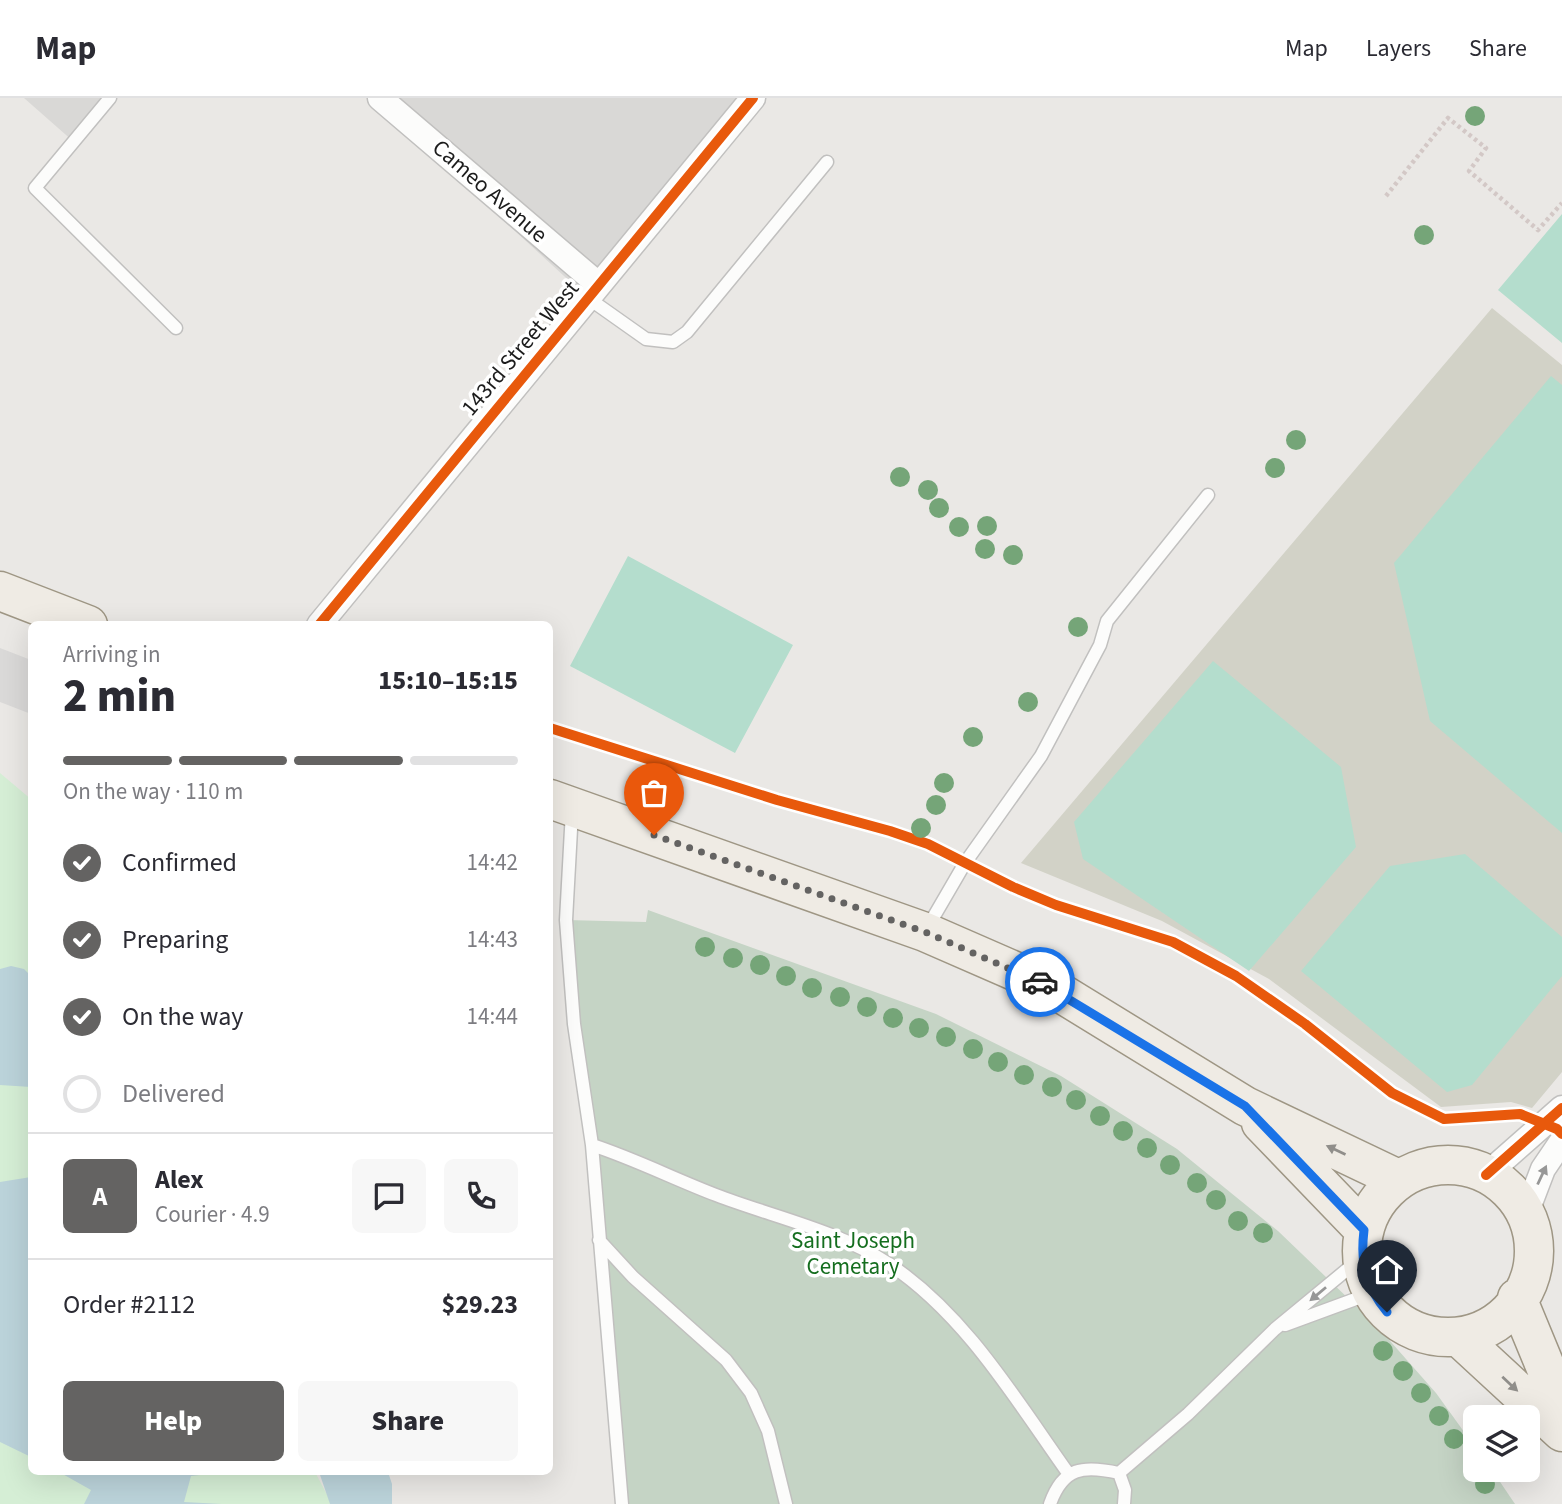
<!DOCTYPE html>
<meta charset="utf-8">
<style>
body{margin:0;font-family:"Source Sans 3",sans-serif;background:#f7f7f7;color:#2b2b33;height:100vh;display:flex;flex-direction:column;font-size:26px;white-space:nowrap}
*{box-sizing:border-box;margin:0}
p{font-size:23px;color:#7c7c81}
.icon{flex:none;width:38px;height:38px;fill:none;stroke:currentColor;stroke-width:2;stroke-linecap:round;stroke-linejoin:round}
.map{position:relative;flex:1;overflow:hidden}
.side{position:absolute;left:28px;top:523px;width:525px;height:854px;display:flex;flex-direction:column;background:#fff;border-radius:10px;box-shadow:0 7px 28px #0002}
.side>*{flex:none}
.controls{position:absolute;left:1463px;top:1307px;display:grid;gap:14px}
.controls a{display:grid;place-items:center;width:77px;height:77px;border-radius:10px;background:#fff;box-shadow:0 7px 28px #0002;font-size:35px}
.pin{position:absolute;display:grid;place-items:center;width:60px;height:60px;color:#fff;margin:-72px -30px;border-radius:50% 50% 50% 0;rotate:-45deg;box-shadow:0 0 7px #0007}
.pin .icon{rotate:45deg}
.courier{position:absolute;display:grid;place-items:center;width:70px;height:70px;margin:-35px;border:5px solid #1a73e8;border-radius:50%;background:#fff;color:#222;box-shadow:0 2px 9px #0007}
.head em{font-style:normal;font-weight:800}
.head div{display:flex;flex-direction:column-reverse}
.head{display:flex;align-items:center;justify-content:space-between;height:119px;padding:0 35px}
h1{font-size:46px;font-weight:800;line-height:52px}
.bar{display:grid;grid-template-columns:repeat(4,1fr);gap:10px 7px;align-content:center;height:84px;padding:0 35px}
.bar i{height:9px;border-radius:5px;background:#e1e1e2}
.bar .on{background:#646362}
.bar p{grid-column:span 4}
.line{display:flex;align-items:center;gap:18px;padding:0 35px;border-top:2px solid #e1e1e2}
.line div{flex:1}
.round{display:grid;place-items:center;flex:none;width:74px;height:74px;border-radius:10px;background:#f7f7f7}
ol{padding:0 35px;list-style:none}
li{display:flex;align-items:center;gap:21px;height:77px}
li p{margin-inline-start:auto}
li .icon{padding:7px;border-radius:50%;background:#646362;color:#fff;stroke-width:4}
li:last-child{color:#7c7c81}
li i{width:38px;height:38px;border:4px solid #e1e1e2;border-radius:50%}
.action{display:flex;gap:14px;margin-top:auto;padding:14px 35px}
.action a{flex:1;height:80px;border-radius:10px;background:#646362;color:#fff;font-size:28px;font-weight:800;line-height:80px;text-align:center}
.action a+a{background:#f7f7f7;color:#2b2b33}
header{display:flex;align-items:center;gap:42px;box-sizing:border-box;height:98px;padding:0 35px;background:#fff;border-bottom:2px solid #e1e1e2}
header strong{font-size:33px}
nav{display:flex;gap:38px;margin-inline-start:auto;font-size:24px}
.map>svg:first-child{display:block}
.residential{fill:#d9d8d6}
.construction{fill:#d2d2c7}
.cemetery{fill:#c5d4c5}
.park{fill:#d5eed5}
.pitch{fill:#b4ddcd}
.parking{fill:#dad9d8}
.water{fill:#bbd3da}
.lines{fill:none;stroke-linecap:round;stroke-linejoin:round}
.lane-casing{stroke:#c1c0bf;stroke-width:15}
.street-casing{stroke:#c1c0bf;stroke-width:27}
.primary-casing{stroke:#9e9684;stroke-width:41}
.path{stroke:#d3c8c6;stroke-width:4.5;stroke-dasharray:3.5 3.5;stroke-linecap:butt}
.lane{stroke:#fcfcfb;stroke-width:12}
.street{stroke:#fcfcfb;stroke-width:24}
.primary{stroke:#efebe4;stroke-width:38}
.cycleway-casing{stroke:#fff;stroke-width:15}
.cycleway{stroke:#e8590c;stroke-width:10}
.tree{fill:#75a578}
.oneway{fill:#908e8a}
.oneway2{fill:#979797}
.done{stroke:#646362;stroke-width:7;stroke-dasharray:0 12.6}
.route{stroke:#1a73e8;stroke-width:9}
.labels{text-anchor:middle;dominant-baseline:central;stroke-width:7;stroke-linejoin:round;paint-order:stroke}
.street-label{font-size:23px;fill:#1c1c1c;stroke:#fff}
.park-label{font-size:23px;fill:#156e1f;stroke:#fff}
</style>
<header>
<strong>Map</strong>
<nav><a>Map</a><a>Layers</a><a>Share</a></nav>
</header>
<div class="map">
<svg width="1562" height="1406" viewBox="0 0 1562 1406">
<rect width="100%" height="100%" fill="#eae8e5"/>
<path class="residential" d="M24,0h86l-36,44z
M370,0h383l-165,200z"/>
<path class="construction" d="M1492,210l70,57v707l-30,36 -21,-6 -70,5 -172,-128 -107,-58 -141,-58z"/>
<path class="cemetery" d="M648,812l288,104 125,62 116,73 101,82 98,94 60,68 39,54v23h17l23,34h-893l-56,-584 80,2z"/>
<path class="park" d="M0,675l32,27v672h283l17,32h-332z"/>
<path class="pitch" d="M1562,116v129l-64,-53z
M1551,278l11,9v448l-132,-112 -36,-158z
M628,458l165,89 -58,108 -165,-87z
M1213,563l128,106 15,80 -107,124 -166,-112 -9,-37z
M1465,756l97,83v39l-90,109 -25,7 -146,-121 89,-105z"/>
<path class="parking" d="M0,550l31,12v54l-31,-12z"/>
<path class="water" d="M11,868l13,3 7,7v111l-31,-2v-116z
M31,1079h1l-1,280 -31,-15v-260z
M59,1374h168l-36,4 -7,26 38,2h-138l7,-14z
M319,1374h69l4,12v20h-62z"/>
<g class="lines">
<g class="lane-casing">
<path id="lane" d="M110,0l-75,90 141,140
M588,200l58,41 27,3 14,-10 140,-170
M572,713l-6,109 8,104 18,121 30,359
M926,832l39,-67 76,-107 59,-111 7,-24 101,-126
M592,1047c43,14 82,34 124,50 57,22 121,35 173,69 76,50 127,136 179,209
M599,1142l34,37 93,83 25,33 17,38 18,73
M1285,1227l87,-32
M1119,1375l6,17 -1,14
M1050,1406c13,-37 33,-39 69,-31l69,-59 87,-85 86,-71"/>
</g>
<g class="street-casing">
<path id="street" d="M380,0l219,187
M319,527l434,-527
M1486,1077l76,-67
M1527,1113l16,-42 19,-28"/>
</g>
<g class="primary-casing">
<path id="primary" d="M0,493l88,34
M550,701l375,133 126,55 194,119 153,73
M1261,1025l103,107
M1362 1153a86 86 0 1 1 172 0a86 86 0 1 1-172 0Z
M1517,1200l45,109
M1460,1240l102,94"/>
</g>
<path class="path" d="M1386,98l62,-78 38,30 -17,23 69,59 24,-27"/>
<use href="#lane" class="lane"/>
<use href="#street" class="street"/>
<use href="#primary" class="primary"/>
<g class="cycleway-casing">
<path id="cycleway" d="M319,527l434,-527
M550,630l227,72 113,31 38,13 85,43 43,18 117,37 63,34 69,48 87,69 52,26 76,-5 37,15 5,5
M1486,1077l76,-67"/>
</g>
<use href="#cycleway" class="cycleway"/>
</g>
<g class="tree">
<circle cx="1475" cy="18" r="10"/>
<circle cx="1424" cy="137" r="10"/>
<circle cx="1296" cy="342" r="10"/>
<circle cx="1275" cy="370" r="10"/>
<circle cx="900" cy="379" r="10"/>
<circle cx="928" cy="392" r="10"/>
<circle cx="939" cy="410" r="10"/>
<circle cx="987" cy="428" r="10"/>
<circle cx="959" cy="429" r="10"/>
<circle cx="985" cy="451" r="10"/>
<circle cx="1013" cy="457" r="10"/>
<circle cx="1078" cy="529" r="10"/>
<circle cx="1028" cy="604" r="10"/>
<circle cx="973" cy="639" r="10"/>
<circle cx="944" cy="685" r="10"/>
<circle cx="936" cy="707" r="10"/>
<circle cx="921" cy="730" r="10"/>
<circle cx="705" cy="849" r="10"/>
<circle cx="733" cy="860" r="10"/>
<circle cx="760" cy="867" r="10"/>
<circle cx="786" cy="878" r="10"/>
<circle cx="812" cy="890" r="10"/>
<circle cx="840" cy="899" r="10"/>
<circle cx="867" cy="909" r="10"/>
<circle cx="893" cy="920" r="10"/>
<circle cx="919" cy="930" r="10"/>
<circle cx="946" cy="939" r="10"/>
<circle cx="973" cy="951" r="10"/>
<circle cx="998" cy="964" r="10"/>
<circle cx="1024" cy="977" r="10"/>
<circle cx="1052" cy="989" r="10"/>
<circle cx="1076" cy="1002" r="10"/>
<circle cx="1100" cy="1018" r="10"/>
<circle cx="1123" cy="1033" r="10"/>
<circle cx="1147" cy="1050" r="10"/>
<circle cx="1170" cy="1067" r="10"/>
<circle cx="1197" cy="1085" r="10"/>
<circle cx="1216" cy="1102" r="10"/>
<circle cx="1238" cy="1123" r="10"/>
<circle cx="1263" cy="1135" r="10"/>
<circle cx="1383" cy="1253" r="10"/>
<circle cx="1403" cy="1273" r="10"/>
<circle cx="1421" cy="1295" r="10"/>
<circle cx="1439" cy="1318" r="10"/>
<circle cx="1454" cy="1341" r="10"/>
<circle cx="1485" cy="1386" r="10"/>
</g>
<defs><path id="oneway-solid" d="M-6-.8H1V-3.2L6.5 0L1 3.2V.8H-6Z" transform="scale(1.75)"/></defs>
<g class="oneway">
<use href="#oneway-solid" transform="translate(1336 1052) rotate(-155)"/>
<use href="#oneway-solid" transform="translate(1510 1286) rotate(43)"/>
</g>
<g class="oneway2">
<use href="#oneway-solid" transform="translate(1542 1077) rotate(-65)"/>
<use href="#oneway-solid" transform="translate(1318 1196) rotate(140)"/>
</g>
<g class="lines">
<path class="done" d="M654,737l271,97 115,50"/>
<path class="route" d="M1040,884l205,124 119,124c-4,34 1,55 23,82"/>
</g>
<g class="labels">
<g class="street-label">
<text transform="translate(490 93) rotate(41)">Cameo Avenue</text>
<text transform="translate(520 250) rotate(-50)">143rd Street West</text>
</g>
<g class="park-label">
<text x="853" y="1142">Saint Joseph<tspan x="853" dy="26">Cemetary</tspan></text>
</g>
</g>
</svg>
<div class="controls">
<a><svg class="icon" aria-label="layers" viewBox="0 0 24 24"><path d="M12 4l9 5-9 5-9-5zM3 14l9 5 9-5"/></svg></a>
</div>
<div class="pin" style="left:654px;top:737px;background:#ea580c"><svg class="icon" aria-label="bag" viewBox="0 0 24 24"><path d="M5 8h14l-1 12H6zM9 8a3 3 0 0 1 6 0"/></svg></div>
<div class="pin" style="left:1387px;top:1214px;background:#1f2937"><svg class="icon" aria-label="home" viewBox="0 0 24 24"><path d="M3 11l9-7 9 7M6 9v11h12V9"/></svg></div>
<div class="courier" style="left:1040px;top:884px"><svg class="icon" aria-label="car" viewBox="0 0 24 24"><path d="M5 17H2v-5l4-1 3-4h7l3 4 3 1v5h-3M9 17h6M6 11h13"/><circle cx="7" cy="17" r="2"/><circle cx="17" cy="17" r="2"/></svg></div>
<section class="side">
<div class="head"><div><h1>2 min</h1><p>Arriving in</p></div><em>15:10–15:15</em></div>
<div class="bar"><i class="on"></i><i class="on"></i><i class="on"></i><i></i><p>On the way · 110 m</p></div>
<ol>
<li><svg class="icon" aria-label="check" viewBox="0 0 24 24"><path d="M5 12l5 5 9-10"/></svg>Confirmed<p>14:42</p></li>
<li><svg class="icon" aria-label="check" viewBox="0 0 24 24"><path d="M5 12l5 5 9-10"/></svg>Preparing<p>14:43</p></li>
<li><svg class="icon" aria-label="check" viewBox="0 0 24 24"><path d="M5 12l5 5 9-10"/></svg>On the way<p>14:44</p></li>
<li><i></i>Delivered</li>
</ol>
<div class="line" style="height:126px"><b class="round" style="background:#646362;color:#fff">A</b><div><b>Alex</b><p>Courier · 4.9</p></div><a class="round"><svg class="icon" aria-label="chat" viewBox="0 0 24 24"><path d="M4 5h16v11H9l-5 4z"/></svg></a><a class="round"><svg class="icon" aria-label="phone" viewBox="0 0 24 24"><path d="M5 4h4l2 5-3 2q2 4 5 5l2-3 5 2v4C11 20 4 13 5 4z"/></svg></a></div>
<div class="line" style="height:91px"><div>Order #2112</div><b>$29.23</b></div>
<div class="action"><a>Help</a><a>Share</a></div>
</section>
</div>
